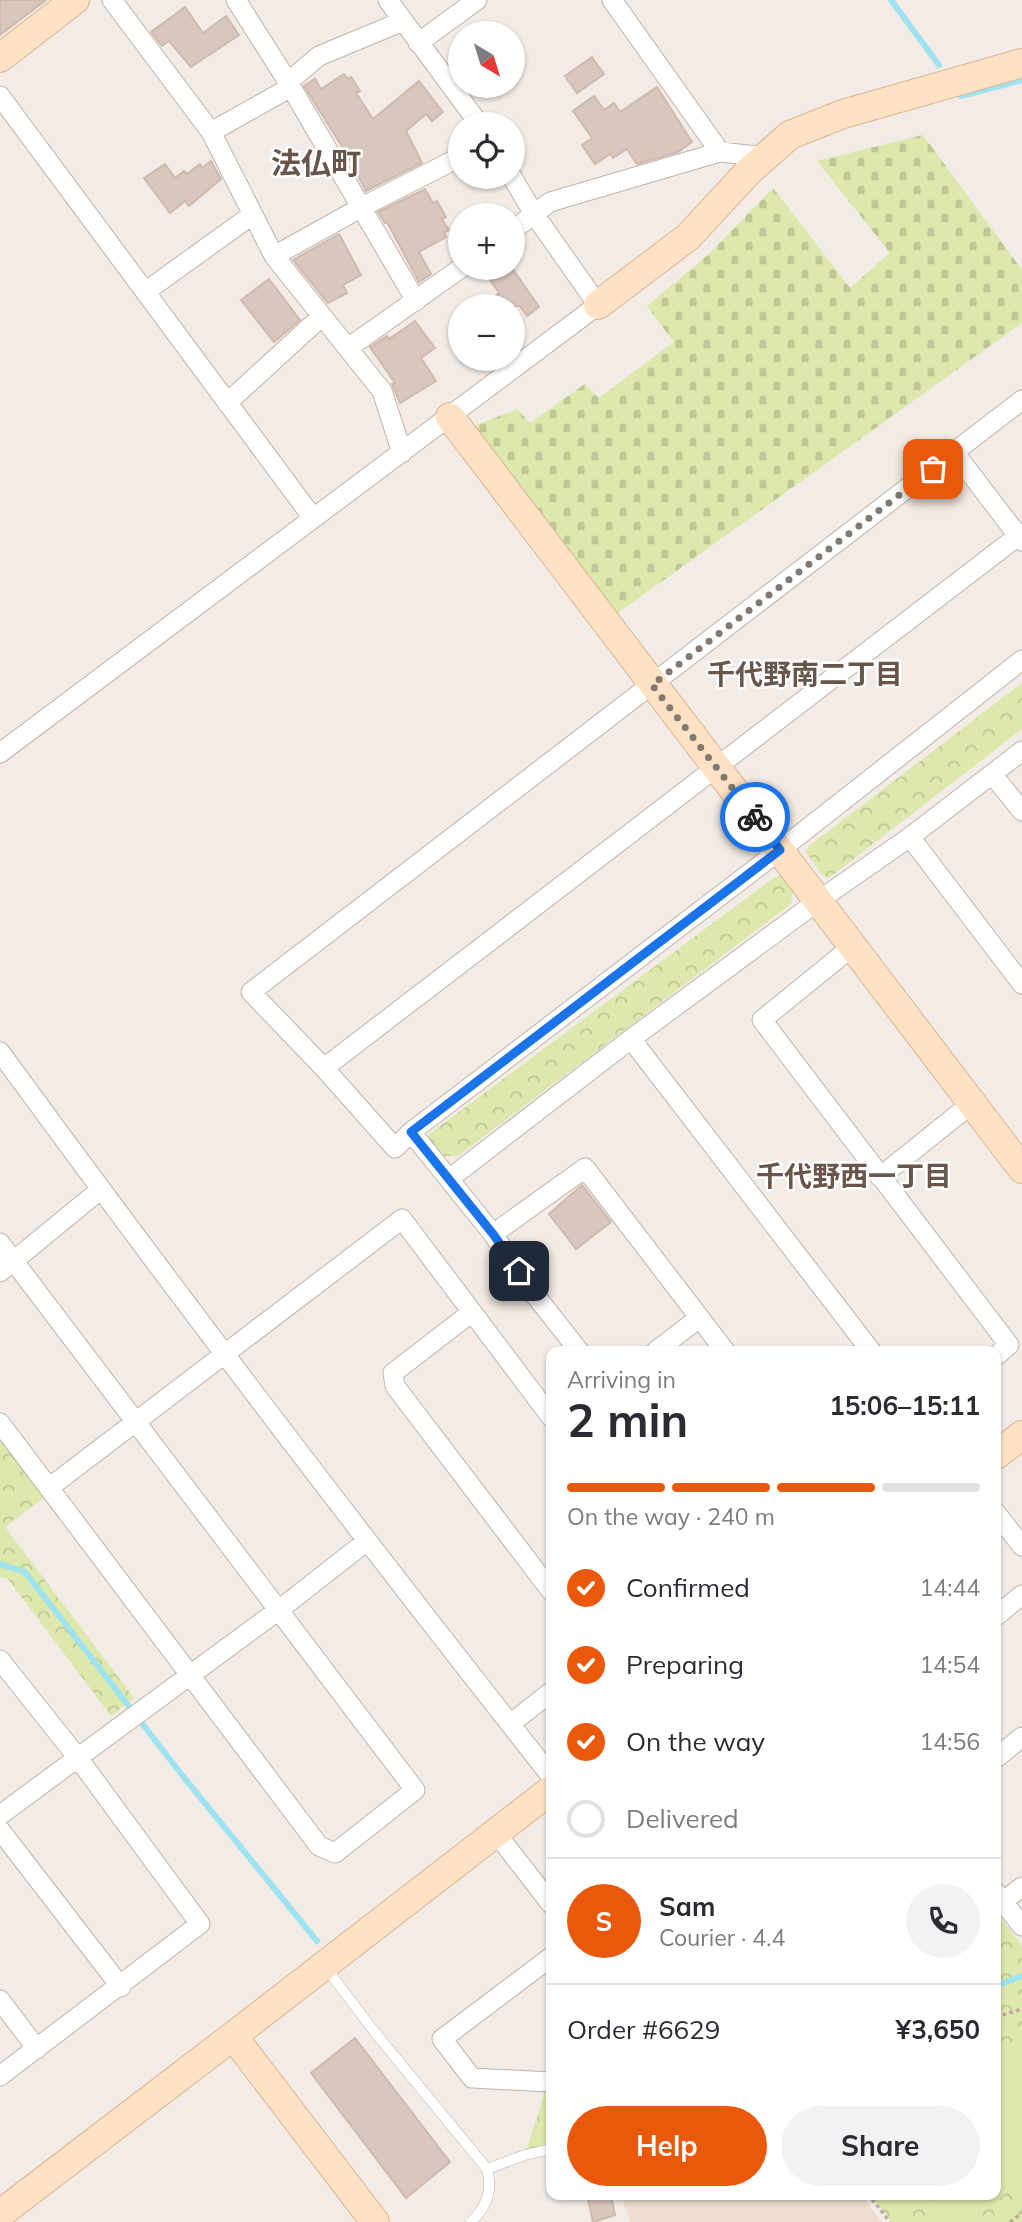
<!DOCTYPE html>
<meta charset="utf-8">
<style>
body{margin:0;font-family:Mulish,"Noto Sans JP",sans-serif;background:#f2f2f3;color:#2b2b33;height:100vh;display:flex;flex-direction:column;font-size:26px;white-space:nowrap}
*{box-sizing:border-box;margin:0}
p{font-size:23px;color:#7c7c81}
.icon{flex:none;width:38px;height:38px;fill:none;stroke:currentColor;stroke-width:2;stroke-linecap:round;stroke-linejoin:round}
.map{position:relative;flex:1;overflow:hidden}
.side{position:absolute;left:546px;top:1346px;width:455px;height:854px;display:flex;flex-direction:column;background:#fff;border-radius:14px;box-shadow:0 2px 5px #0004}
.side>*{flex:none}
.needle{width:46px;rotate:142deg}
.buttons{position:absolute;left:448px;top:21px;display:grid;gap:14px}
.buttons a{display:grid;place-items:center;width:77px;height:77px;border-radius:50%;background:#fff;box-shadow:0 2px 5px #0004;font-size:35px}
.pin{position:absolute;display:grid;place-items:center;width:60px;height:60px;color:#fff;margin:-30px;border-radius:14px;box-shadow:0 4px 10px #0006}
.courier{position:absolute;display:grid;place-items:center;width:70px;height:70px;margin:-35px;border:5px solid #1a73e8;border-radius:50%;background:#fff;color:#222;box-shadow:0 2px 9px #0007}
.summary em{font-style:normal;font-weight:700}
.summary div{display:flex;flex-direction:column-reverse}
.summary{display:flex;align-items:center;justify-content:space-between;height:119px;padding:0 21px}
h1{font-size:46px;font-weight:700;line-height:52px}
.bar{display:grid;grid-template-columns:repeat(4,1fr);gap:10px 7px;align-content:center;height:84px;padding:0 21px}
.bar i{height:9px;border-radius:5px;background:#e1e1e2}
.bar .current{background:#ea580c}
.bar p{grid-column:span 4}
.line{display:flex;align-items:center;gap:18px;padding:0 21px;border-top:2px solid #e1e1e2}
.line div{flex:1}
.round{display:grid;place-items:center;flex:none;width:74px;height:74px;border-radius:37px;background:#f2f2f3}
ol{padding:0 21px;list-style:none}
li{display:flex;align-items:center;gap:21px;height:77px}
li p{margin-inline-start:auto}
li .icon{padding:7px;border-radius:50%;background:#ea580c;color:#fff;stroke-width:4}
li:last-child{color:#7c7c81}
li i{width:38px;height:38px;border:4px solid #e1e1e2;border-radius:50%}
.cta{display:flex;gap:14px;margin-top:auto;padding:14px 21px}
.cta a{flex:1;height:80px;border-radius:42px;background:#ea580c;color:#fff;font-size:28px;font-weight:700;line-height:80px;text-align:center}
.cta a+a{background:#f2f2f3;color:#2b2b33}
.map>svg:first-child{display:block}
.education{fill:#ecddce}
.forest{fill:url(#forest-crowns)}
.cemetery{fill:url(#cemetery-stones)}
.pitch{fill:#dce8ac}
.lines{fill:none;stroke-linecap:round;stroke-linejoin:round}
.stream{stroke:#9fe3f1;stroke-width:6}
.building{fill:#d8c7bd;stroke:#cfbaad;stroke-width:2}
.lane-casing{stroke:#c1b4aa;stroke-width:11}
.street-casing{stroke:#c1b4aa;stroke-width:21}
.secondary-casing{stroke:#d7b696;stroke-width:30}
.path{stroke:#c0a998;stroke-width:3.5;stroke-dasharray:3.5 3.5;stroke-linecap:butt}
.lane{stroke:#fff;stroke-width:10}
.street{stroke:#fff;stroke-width:19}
.secondary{stroke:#ffe2c3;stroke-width:28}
.done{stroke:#827972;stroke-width:7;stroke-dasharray:0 12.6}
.route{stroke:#1a73e8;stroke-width:9}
.labels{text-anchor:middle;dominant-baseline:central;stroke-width:5;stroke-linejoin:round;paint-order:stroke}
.neighbourhood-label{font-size:28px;font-weight:bold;fill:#68564b;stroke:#fff}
.quarter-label{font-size:30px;font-weight:bold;fill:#68564b;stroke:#fff}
</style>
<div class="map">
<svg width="1022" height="2222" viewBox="0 0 1022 2222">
<defs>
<pattern id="forest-crowns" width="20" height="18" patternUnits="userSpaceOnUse" patternTransform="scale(1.75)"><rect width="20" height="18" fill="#dce8ac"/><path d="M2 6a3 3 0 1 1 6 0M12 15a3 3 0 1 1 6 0" fill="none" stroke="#bec895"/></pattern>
<pattern id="cemetery-stones" width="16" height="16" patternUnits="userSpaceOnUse" patternTransform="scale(1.75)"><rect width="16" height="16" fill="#dce8ac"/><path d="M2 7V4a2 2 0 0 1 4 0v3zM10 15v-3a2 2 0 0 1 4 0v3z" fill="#bec895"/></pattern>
</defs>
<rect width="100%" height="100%" fill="#f3ebe5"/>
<path class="education" d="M621,2195h240l21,27h-252z"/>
<path class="forest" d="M1022,683v46l-193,149 -7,-3 -17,-24 4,-5z
M783,875l10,16 -2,13 -333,252h-16l-18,-18 351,-261z
M0,1436l46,60 -41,31 129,171 -23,18 -103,-137 -8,-2z
M996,1910l26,36v276h-130l-22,-27 126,-1z
M546,2088h5v59l-26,8z"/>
<path class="cemetery" d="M923,135l99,135v53l-407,292 -143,-188 45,-18 13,14 55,-39 14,14 75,-56 -27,-36 63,-53 63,-65 77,100 40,-35 -73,-92z"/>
<path class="pitch" d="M1022,2038v143l-54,41h-18l-21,-27 67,-1v-136z"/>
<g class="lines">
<path class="stream" d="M891,0l48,65
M961,96l61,-16
M0,1564l25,8 157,203 135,166
M996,1986l26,-10"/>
</g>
<path class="building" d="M0,0h46l-46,35z
M185,7l18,26 23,-17 13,19 -48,32 -22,-26 -7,5 -11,-14z
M592,57l12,17 -27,19 -12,-17z
M344,74l4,5 3,-2 9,14 -4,2 17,26 46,-38 24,31 -11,9 -6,-7 -20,17 16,32 -56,28 -21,-40 -41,-65 11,-7 6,10z
M657,87l35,55 -14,10 -41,12 -10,-15 -14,9 -3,-4 -15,10 -13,-19 10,-7 -19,-27 21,-15 10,14 10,-7 6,9z
M211,161l10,18 -32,27 -4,-5 -15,12 -26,-35 21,-14 10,14 9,-7 3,3 13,-10 2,4z
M425,189l8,14 4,-2 9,16 -4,2 7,11 -5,2 2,5 -27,15 12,22 -12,8 -32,-60 -2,1 -7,-11z
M339,234l22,41 -18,10 4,8 -19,10 -35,-43z
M482,268h30l27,39 -12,9 -7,-10h-40l19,-13z
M269,279l31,41 -26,22 -33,-42z
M415,321l20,27 -14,10 15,23 -36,22 -8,-19 3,-1 -25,-36 17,-11 2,3z
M582,1185l29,37 -35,27 -27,-35z
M355,2038l95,124 -44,36 -95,-125z
M587,2194h24l4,21 -22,7z"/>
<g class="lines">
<g class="lane-casing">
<path id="lane" d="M326,1968l47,62 114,139c6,21 0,38 -16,53
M487,2169l38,-14 26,-6"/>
</g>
<g class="street-casing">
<path id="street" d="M112,0l99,132 63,124 108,135 20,62
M236,0l52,82 128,219
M388,0l91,124
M612,0l108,152
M418,43l59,-43
M288,82l31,-26 84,-35
M0,96l313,422
M211,132l80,-45
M513,230l37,-28 170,-50 46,5
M274,256l88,-49 98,-50
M145,292l107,-77
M348,348l113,-80
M1022,400l-771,592 73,76 71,80 16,-16 369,-282 242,-190
M227,403l95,-87
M954,452l68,89
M0,753l598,-448 -64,-91 -22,-37
M992,774l30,37
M910,837l112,147
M852,947l-90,73 247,325 -13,11
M631,1039l240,312
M0,1052c179,245 363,486 551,724
M324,1068l698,-535
M411,1132l82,102 38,56 48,61
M880,1177l91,-73
M449,1179l182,-140 187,-138 92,-64 112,-86
M493,1234l92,-66 140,183
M0,1243l415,547 -80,63 -16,-7 -319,-423
M0,1272l100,-82
M472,1312l-79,61 2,13 156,205
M656,1351l43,-33
M50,1487l352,-268 149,198
M996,1513l26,33
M996,1616l26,-21
M0,1660l78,98 122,166 -200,152
M510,1724l41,-32
M996,1758l26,-21
M0,1815l280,-206 87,-68
M0,1830l121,157
M496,1833l55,71
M996,1893l26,33
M1002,1902l20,-15
M551,1957l-109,82 30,39 79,4
M0,2000l37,49"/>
</g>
<g class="secondary-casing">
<path id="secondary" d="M0,58l75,-58
M598,305l90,-68 61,-66 41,-36 53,-21 179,-51
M450,417l572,752
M996,1455l26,-20
M0,2214l233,-178
M375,2222l-142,-186 318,-246"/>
</g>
<path class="path" d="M996,2017l26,-8
M868,2194l22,28
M1010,2222l12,-9"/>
<use href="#lane" class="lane"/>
<use href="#street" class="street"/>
<use href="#secondary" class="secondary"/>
</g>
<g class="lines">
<path class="done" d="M755,817l-103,-132 281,-216"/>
<path class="route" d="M519,1271l-26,-37 -82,-102 369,-282 -25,-33"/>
</g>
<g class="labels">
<g class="neighbourhood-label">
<text x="805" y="673">千代野南二丁目</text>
<text x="854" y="1175">千代野西一丁目</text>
</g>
<g class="quarter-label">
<text x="316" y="163">法仏町</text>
</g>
</g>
</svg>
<div class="buttons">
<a><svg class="needle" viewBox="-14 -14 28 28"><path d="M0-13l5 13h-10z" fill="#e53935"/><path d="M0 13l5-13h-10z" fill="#7c7c81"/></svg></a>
<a><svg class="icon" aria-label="locate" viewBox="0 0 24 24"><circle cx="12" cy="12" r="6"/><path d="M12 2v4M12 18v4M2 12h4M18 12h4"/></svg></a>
<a>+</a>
<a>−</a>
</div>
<div class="pin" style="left:933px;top:469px;background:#ea580c"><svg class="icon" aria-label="bag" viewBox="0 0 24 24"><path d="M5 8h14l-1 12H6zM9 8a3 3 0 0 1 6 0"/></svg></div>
<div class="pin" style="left:519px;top:1271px;background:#1f2937"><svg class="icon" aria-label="home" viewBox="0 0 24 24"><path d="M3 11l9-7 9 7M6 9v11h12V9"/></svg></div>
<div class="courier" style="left:755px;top:817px"><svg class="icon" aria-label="bike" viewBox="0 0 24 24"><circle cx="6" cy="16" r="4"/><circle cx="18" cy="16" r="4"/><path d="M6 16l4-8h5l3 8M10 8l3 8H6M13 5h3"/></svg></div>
<section class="side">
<div class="summary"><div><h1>2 min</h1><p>Arriving in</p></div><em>15:06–15:11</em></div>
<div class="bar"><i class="current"></i><i class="current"></i><i class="current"></i><i></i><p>On the way · 240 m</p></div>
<ol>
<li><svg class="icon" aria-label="check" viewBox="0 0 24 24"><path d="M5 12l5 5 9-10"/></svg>Confirmed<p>14:44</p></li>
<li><svg class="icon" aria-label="check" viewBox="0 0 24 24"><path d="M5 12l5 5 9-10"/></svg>Preparing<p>14:54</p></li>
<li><svg class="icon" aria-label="check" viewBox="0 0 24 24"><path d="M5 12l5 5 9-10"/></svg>On the way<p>14:56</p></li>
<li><i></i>Delivered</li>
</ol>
<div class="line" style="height:126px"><b class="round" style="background:#ea580c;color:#fff">S</b><div><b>Sam</b><p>Courier · 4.4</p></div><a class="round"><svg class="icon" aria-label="phone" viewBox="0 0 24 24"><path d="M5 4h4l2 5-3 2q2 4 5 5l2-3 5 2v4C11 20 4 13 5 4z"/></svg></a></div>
<div class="line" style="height:91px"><div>Order #6629</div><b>¥3,650</b></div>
<div class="cta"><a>Help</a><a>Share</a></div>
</section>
</div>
